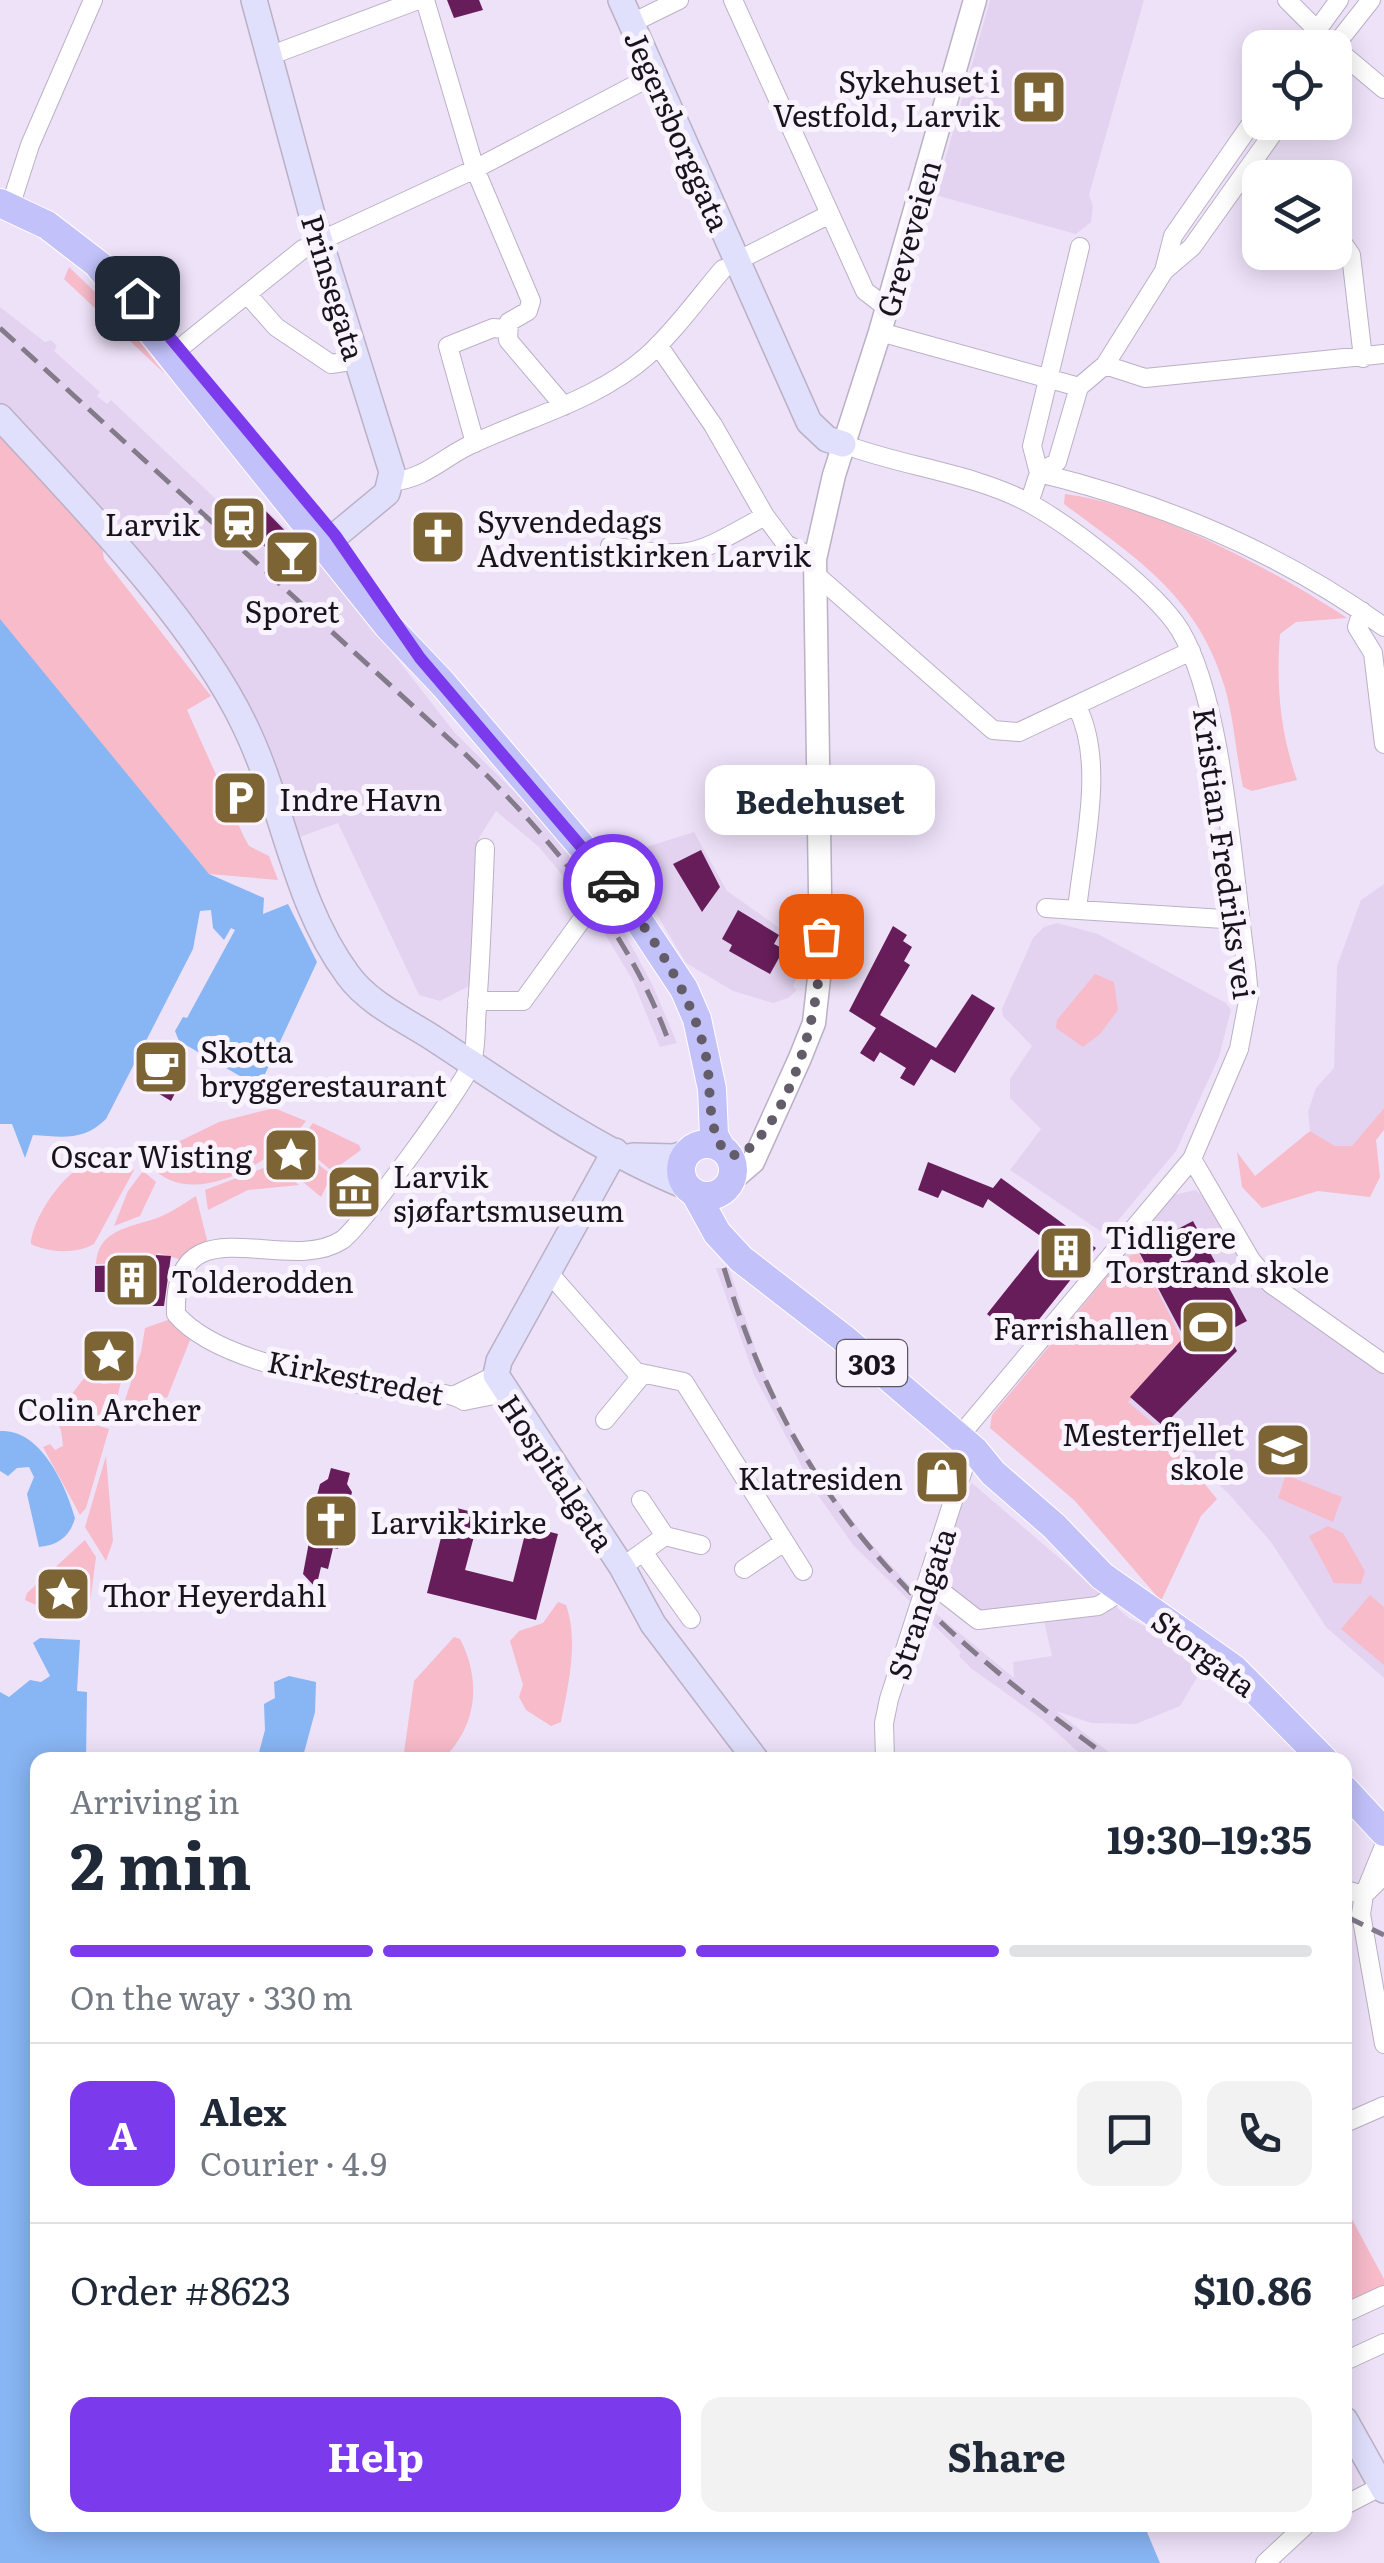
<!DOCTYPE html>
<meta charset="utf-8">
<style>
body{margin:0;font-family:Literata,serif;background:#f2f2f3;color:#1f2937;height:100vh;display:flex;flex-direction:column;font-size:38px;white-space:nowrap}
*{box-sizing:border-box;margin:0}
p{font-size:32px;color:#747a83}
.icon{flex:none;width:55px;height:55px;fill:none;stroke:currentColor;stroke-width:2;stroke-linecap:round;stroke-linejoin:round}
.map{position:relative;flex:1;overflow:hidden}
.side{position:absolute;left:30px;top:1752px;width:1322px;height:780px;display:flex;flex-direction:column;background:#fff;border-radius:20px;box-shadow:0 5px 25px #0003}
.side>*{flex:none}
.buttons{position:absolute;left:1242px;top:30px;display:grid;gap:20px}
.buttons a{display:grid;place-items:center;width:110px;height:110px;border-radius:20px;background:#fff;box-shadow:0 5px 25px #0003;font-size:50px}
.pin{position:absolute;display:grid;place-items:center;width:85px;height:85px;color:#fff;margin:-42px;border-radius:20px;box-shadow:0 5px 15px #0006}
.courier{position:absolute;display:grid;place-items:center;width:100px;height:100px;margin:-50px;border:8px solid #7c3aed;border-radius:50%;background:#fff;color:#222;box-shadow:0 2px 12px #0007}
.bubble{position:absolute;height:70px;border-radius:20px;background:#fff;box-shadow:0 5px 25px #0003;font-size:32px;font-weight:700;line-height:70px;text-align:center}
.head em{font-style:normal;font-weight:700}
.head div{display:flex;flex-direction:column-reverse}
.head{display:flex;align-items:center;justify-content:space-between;height:170px;padding:0 40px}
h1{font-size:65px;font-weight:700;line-height:75px}
.bar{display:grid;grid-template-columns:repeat(4,1fr);gap:15px 10px;align-content:center;height:120px;padding:0 40px}
.bar i{height:12px;border-radius:8px;background:#e0e1e3}
.bar .current{background:#7c3aed}
.bar p{grid-column:span 4}
.line{display:flex;align-items:center;gap:25px;padding:0 40px;border-top:2px solid #e0e1e3}
.line div{flex:1}
.round{display:grid;place-items:center;flex:none;width:105px;height:105px;border-radius:20px;background:#f2f2f3}
.primary-button{display:flex;gap:20px;margin-top:auto;padding:20px 40px}
.primary-button a{flex:1;height:115px;border-radius:20px;background:#7c3aed;color:#fff;font-size:40px;font-weight:700;line-height:115px;text-align:center}
.primary-button a+a{background:#f2f2f3;color:#1f2937}
.map>svg:first-child{display:block}
.built{fill:#e3d3f0}
.green{fill:#f7bbca}
.water{fill:#88b5f3}
.building{fill:#671d59}
.lines{fill:none;stroke-linecap:round;stroke-linejoin:round}
.minor-casing{stroke:#bbb0c5;stroke-width:20}
.tertiary-casing{stroke:#bbb0c5;stroke-width:25}
.secondary-casing{stroke:#bbb0c5;stroke-width:28}
.primary-casing{stroke:#fff;stroke-width:30}
.minor{stroke:#fff;stroke-width:18}
.tertiary{stroke:#fff;stroke-width:22}
.secondary{stroke:#e0e0fd;stroke-width:25}
.primary{stroke:#c2c1fa;stroke-width:28}
.rail{stroke:#837b8a;stroke-width:5;stroke-dasharray:20 10;stroke-linecap:butt}
.minor-bridge-casing{stroke:#bbb0c5;stroke-width:20;stroke-linecap:butt}
.minor-bridge{stroke:#fff;stroke-width:18}
.done{stroke:#635c69;stroke-width:10;stroke-dasharray:0 18}
.route{stroke:#7c3aed;stroke-width:12}
.labels{text-anchor:middle;dominant-baseline:central;stroke-width:10;stroke-linejoin:round;paint-order:stroke}
.shield{fill:#f8f3fc;stroke:#5b575e;stroke-width:2.5}
.shield-label{font-size:28px;font-weight:bold;fill:#18141b}
.poi-label{font-size:30px;fill:#18141b;stroke:#f8f3fc;text-anchor:start}
.street-label{font-size:30px;fill:#18141b;stroke:#f8f3fc}
</style>
<div class="map">
<svg width="1384" height="2563" viewBox="0 0 1384 2563">
<rect width="100%" height="100%" fill="#eee2f9"/>
<path class="built" d="M990,0h154l-55,195 4,11 -2,16 -15,12 -141,-39z
M0,307l45,35 6,-2 6,6 -3,5 46,41 -3,4 10,8 4,-4 127,120 18,-19 42,38 22,21 135,173 68,67 67,77 2,5 -14,12 -39,-47 -43,-36 -17,27 -6,146 -33,17 -21,-6 -81,-172 -41,15 -52,-134 -24,-45 -221,-255z
M694,832l33,59 78,55 1,12 -13,28 4,4 -9,8 -15,5 -40,-12 -47,-28 -65,-108z
M1384,884v224l-32,39 -17,-1 -25,-15 -2,-19 8,-24 18,-20 3,-102 24,-66z
M613,911l40,75 24,57 -17,4 -28,-68 -35,-58z
M1057,923l41,11 128,69 5,7 -12,47 -43,94 -70,84 -96,-65 31,-41 -31,-31v-19l22,-33 -29,-30 -1,-7 31,-71 11,-11z
M1196,1190l12,11 53,85 123,87v305l-58,-51 -55,-85 -44,-50 -173,-152 119,-145z
M716,1268h13l32,98 30,63 32,52 42,56 68,74 81,67 -1,-16 39,-6 -11,-48 -62,5 -42,-35 24,-79 11,-16 157,135 79,41 -28,47 -44,18 -45,-1 -35,-12 63,49h-32l-45,-41 -70,-50 -13,-13 2,-4 -108,-107 -40,-57 -59,-113z"/>
<path class="green" d="M69,267l49,47 47,60 -101,-95z
M0,429l102,118 2,12 107,137 -24,14 57,127 5,9 20,10 9,24 -69,-6 -209,-254z
M1065,494c90,12 207,75 282,124l-51,4 -16,12c-4,51 0,98 17,146l-45,11 -9,-4c-7,-33 -9,-67 -18,-99 -27,-92 -89,-130 -161,-184z
M1095,974l19,8 4,28 -18,24 -17,13 -27,-19 1,-8z
M274,1108l32,13c-29,39 -115,93 -156,44l30,-24 39,-19z
M1384,1108v22l-8,10 4,37 -10,20 -52,-6 -56,17 -20,-21 -5,-35 18,24 55,-45 25,15h17z
M313,1123l46,22 2,5 -29,21 -34,-28z
M301,1151l31,24 -11,22 -42,-35 2,-4 10,6z
M116,1159l18,11 -40,74c-18,10 -45,9 -63,0 1,-27 38,-81 65,-83l4,9 9,3z
M274,1164l25,21 -51,5 -40,20 -3,-20z
M143,1171l13,11 -16,34 -26,10 14,-35z
M196,1196l12,48 -29,15 -21,-6 -9,10 -53,1c2,-34 32,-36 58,-45 14,-4 29,-15 42,-23z
M1138,1252l46,92 -5,8 -5,-5 -46,55 34,29 55,68 -16,17 -40,85 -86,-100 -85,-73 2,-13 128,-154z
M168,1320l22,20 -23,58 -12,-3 -5,16 -33,13 24,-72 4,-24z
M82 1356a25 25 0 1 1 50 0a25 25 0 1 1-50 0Z
M85,1377l18,7 18,-2 -10,40 -50,-14z
M50,1411l59,18 -23,79 -6,7 -37,-68 7,-3 5,6 8,-4c-2,-21 -2,-20 -18,-34z
M106,1456l7,85 -7,20 -21,-34z
M1286,1475l56,22 -9,25 -55,-24z
M1328,1526l15,7 22,38 -4,13 -27,-1 -25,-47z
M85,1540l11,17 -7,54 -3,4 -8,-3 -3,6h-32l-7,-13 -11,-5 2,-7z
M1370,1595l14,12v58l-43,-36z
M558,1602l8,3c13,36 2,81 -5,117l-10,4 -25,-16 -7,-13 4,-12 -13,-44 9,-10 24,-8z
M454,1637l6,2c22,42 17,88 -18,121h-39l11,-79z
M1347,2210l37,69v10l-39,19z"/>
<path class="water" d="M0,619l209,255 55,24 -1,16 25,-10 29,58 -58,125 -80,-46 -4,-10 8,-14 4,1 48,-88 -4,-2 -7,12 -11,-12 -2,-18 -11,1 -7,38 -87,170c-22,22 -43,18 -73,16l-8,23 -13,-34h-12z
M0,1431c40,-3 66,54 75,87 -5,18 -16,27 -36,29l-12,-53 7,-17 -5,-10 -12,1 -9,8 -8,-5z
M40,1638l40,2 -3,51 10,1 -1,68h-48v765h1106l16,38h-1160v-871l9,5 21,-17 11,2 9,-6 -17,-33z
M289,1676l27,6 -1,30 -13,48h-45l8,-30 -1,-26 11,-6 -1,-16z"/>
<path class="building" d="M447,0h32l4,10 -29,8z
M256,501l50,51 -16,18 -53,-49z
M701,850l19,37 -18,25 -29,-48z
M738,910l41,25 -5,9 10,5 -14,25 -41,-23 3,-6 -10,-6z
M893,926l14,9 -4,6 9,6 -8,14 6,4 -30,50 56,33 36,-54 23,14 -40,65 -24,-14 -17,27 -14,-8 6,-10 -26,-16 -6,10 -14,-9 16,-25 -27,-17z
M164,1042l14,13 -14,24 14,8 -7,14 -30,-18z
M928,1162l65,26 8,-10 95,70 -75,94 -34,-28 59,-74 -58,-41 -5,9 -41,-18 -4,8 -20,-8z
M1193,1221l54,100 -21,11 11,19 -74,75 -33,-29 54,-60 -46,-87z
M156,1255l15,1 -7,50h-12l1,-14h-58v-26l60,-2z
M331,1468l19,5 -3,11 5,8 -14,57 -5,-1 -5,21 -7,-2 -5,21 -13,-14 6,-32 -4,-1 15,-57 8,-5z
M449,1506l31,8 -15,56 48,12 14,-56 31,8 -22,86 -109,-27z"/>
<g class="lines">
<g class="minor-casing">
<path id="minor" d="M425,0l50,169 56,132 -3,10 -19,11 -1,18 56,66
M733,0l132,291 22,17
M1287,0l48,48
M632,23l47,-23
M1304,48l35,-48
M1333,48l38,-48
M1335,48l49,41
M269,56l149,-56
M10,207l20,-62 63,-145
M1335,232l16,23 12,103
M320,241l155,-72 179,-94
M737,261l93,-47
M1164,271l9,-35 87,-125
M247,294l56,-45
M880,332l199,55 26,-22 40,13 239,-24
M658,345l55,80 52,91 21,28 29,15
M170,356l77,-62 29,33 55,37 26,-4
M1105,365l59,-94 28,-24 89,-125
M475,443l-27,-97 45,-18 12,1
M843,444c60,23 131,29 188,60 41,23 125,87 149,126 44,73 53,246 66,334l3,32 -10,53 -47,110 -234,279
M1039,473c124,30 241,79 345,154
M1039,473l18,-11 22,-75
M393,481c29,-1 50,-23 75,-35 60,-29 128,-45 179,-90 28,-25 51,-58 76,-87
M1029,503l10,-30 -7,-27 48,-199
M610,546c84,14 82,10 155,-30
M814,573l179,157 26,2 172,-81
M1362,611l-5,16 16,26 11,91
M1077,707c29,56 6,142 0,203
M485,848c-2,53 -4,107 -8,160 -2,17 0,37 -5,54 -4,18 -113,167 -130,178 -56,37 -170,-41 -166,74 40,48 158,66 219,76 22,4 51,-1 69,11l40,-8
M1046,908l194,12
M477,1001h46l65,-90
M1192,1159l59,101 20,24 113,80
M549,1273l87,99 48,10 119,189
M455,1395l41,-20
M605,1420l37,-45
M665,1536l36,9
M643,1552l48,67
M622,1567l43,-31 -24,-36
M744,1569l40,-27
M928,1581l50,39 120,-14 26,-16
M885,1760l-1,-37 5,-24 76,-235 10,-13
M1384,1875l-20,20 -3,19 23,130
M1345,1890l19,5 20,-49
M1345,2123l39,-17
M1345,2313l39,-18
M1345,2361l39,-18
M1345,2505l37,-19
M1265,2563l41,-38"/>
</g>
<g class="tertiary-casing">
<path id="tertiary" d="M732,1180l21,-18 47,-104 14,-35 7,-63 -6,-401 19,-84 46,-143 95,-332"/>
</g>
<g class="secondary-casing">
<path id="secondary" d="M254,0l60,222 78,250 -5,21 -64,53
M621,0l188,422 18,17 16,5
M0,417c79,86 194,203 244,307 40,81 49,177 104,251 20,28 57,45 85,63 81,53 165,113 255,149
M615,1151l-116,210 -3,14 126,192 31,57 103,136
M633,1156l41,1 13,-4
M1345,2420l39,70"/>
</g>
<g class="primary-casing">
<path id="primary" d="M0,203l47,22 65,50
M99,266l289,360 55,58 174,204 67,101 13,30 15,70 2,46 7,13
M681 1170a26 26 0 1 1 52 0a26 26 0 1 1-52 0Z
M695,1193l22,40 24,26 102,79 132,113 18,22 61,53 48,50 132,93 90,91
M1345,1790l39,42"/>
</g>
<use href="#minor" class="minor"/>
<use href="#tertiary" class="tertiary"/>
<use href="#secondary" class="secondary"/>
<use href="#primary" class="primary"/>
<path class="rail" d="M0,328l459,420c87,84 170,181 211,297
M724,1268c71,236 194,351 388,492
M1345,1916l39,19"/>
<g class="minor-bridge-casing">
<path id="minor-bridge" d="M588,911l14,-12"/>
</g>
<use href="#minor-bridge" class="minor-bridge"/>
</g>
<g class="lines">
<path class="done" d="M613,884c38,51 77,105 92,168 8,31 -1,80 23,102l12,2c55,-41 82,-153 81,-220"/>
<path class="route" d="M137,298l198,237 85,123 193,226"/>
</g>
<defs>
<g id="hospital-square" transform="scale(2.875)"><rect x="-9" y="-9" width="18" height="18" rx="4" fill="#7d6435" stroke="#f8f3fc"/><path d="M-5-5h3v3.5h4V-5h3V5h-3V1.5h-4V5h-3Z" fill="#fff"/></g>
<g id="station-square" transform="scale(2.875)"><rect x="-9" y="-9" width="18" height="18" rx="4" fill="#7d6435" stroke="#f8f3fc"/><path d="M-3-6H3Q5-6 5-4V2Q5 4 3 4L4.5 6H3L1.5 4h-3L-3 6H-4.5L-3 4Q-5 4-5 2V-4Q-5-6-3-6ZM-3.5-4v3h7v-3ZM-3.5 1v1.5H-2V1ZM2 1v1.5H3.5V1Z" fill="#fff"/></g>
<g id="church-square" transform="scale(2.875)"><rect x="-9" y="-9" width="18" height="18" rx="4" fill="#7d6435" stroke="#f8f3fc"/><path d="M-1.2-6h2.4v3.5h3.3v2.4h-3.3V6h-2.4V-.1h-3.3v-2.4h3.3Z" fill="#fff"/></g>
<g id="bar-square" transform="scale(2.875)"><rect x="-9" y="-9" width="18" height="18" rx="4" fill="#7d6435" stroke="#f8f3fc"/><path d="M-6-5H6L.8 .8V4.5H3.5V6h-7V4.5H-.8V.8Z" fill="#fff"/></g>
<g id="parking-square" transform="scale(2.875)"><rect x="-9" y="-9" width="18" height="18" rx="4" fill="#7d6435" stroke="#f8f3fc"/><path d="M-3.5-5.5H1a3.5 3.5 0 0 1 0 7H-1V5.5H-3.5ZM-1-3.4V-.6H.8a1.4 1.4 0 0 0 0-2.8Z" fill="#fff"/></g>
<g id="cafe-square" transform="scale(2.875)"><rect x="-9" y="-9" width="18" height="18" rx="4" fill="#7d6435" stroke="#f8f3fc"/><path d="M-5.5-4.5H6V0H3Q3 3.5 0 3.5H-2.5Q-5.5 3.5-5.5 0ZM3-3.2v2h1.7v-2ZM-6 4.5H4V6H-6Z" fill="#fff"/></g>
<g id="sight-square" transform="scale(2.875)"><rect x="-9" y="-9" width="18" height="18" rx="4" fill="#7d6435" stroke="#f8f3fc"/><path d="M0-6L1.8-2.2L6-1.7L2.9 1.2L3.7 5.4L0 3.3L-3.7 5.4L-2.9 1.2L-6-1.7L-1.8-2.2Z" fill="#fff"/></g>
<g id="museum-square" transform="scale(2.875)"><rect x="-9" y="-9" width="18" height="18" rx="4" fill="#7d6435" stroke="#f8f3fc"/><path d="M0-6L6-3V-2H-6V-3ZM-5-1h2V3h-2ZM-1-1h2V3h-2ZM3-1h2V3H3ZM-6 4H6V6H-6Z" fill="#fff"/></g>
<g id="building-square" transform="scale(2.875)"><rect x="-9" y="-9" width="18" height="18" rx="4" fill="#7d6435" stroke="#f8f3fc"/><path d="M-4-6H4V6H1V3H-1V6H-4ZM-2.5-4.3h1.7v1.8h-1.7ZM.8-4.3h1.7v1.8H.8ZM-2.5-1h1.7V.8h-1.7ZM.8-1h1.7V.8H.8Z" fill="#fff"/></g>
<g id="stadium-square" transform="scale(2.875)"><rect x="-9" y="-9" width="18" height="18" rx="4" fill="#7d6435" stroke="#f8f3fc"/><path d="M0-5a6.5 5 0 1 0 0 10a6.5 5 0 1 0 0-10ZM-3.5-1.8h7v3.6h-7Z" fill="#fff"/></g>
<g id="school-square" transform="scale(2.875)"><rect x="-9" y="-9" width="18" height="18" rx="4" fill="#7d6435" stroke="#f8f3fc"/><path d="M0-5L7-2L0 1L-7-2ZM-4 1L0 2.5L4 1V4Q0 6-4 4Z" fill="#fff"/></g>
<g id="shop-square" transform="scale(2.875)"><rect x="-9" y="-9" width="18" height="18" rx="4" fill="#7d6435" stroke="#f8f3fc"/><path d="M-5-2.5h2.3a2.7 3.5 0 0 1 5.4 0H5L5.5 6h-11ZM-1.5-2.5h3a1.5 2.3 0 0 0-3 0Z" fill="#fff"/></g>
</defs>
<g fill-rule="evenodd">
<use href="#hospital-square" x="1039" y="97"/>
<use href="#station-square" x="239" y="523"/>
<use href="#church-square" x="438" y="537"/>
<use href="#bar-square" x="292" y="557"/>
<use href="#parking-square" x="240" y="798"/>
<use href="#cafe-square" x="161" y="1067"/>
<use href="#sight-square" x="291" y="1155"/>
<use href="#museum-square" x="354" y="1192"/>
<use href="#building-square" x="1066" y="1253"/>
<use href="#building-square" x="132" y="1280"/>
<use href="#stadium-square" x="1208" y="1327"/>
<use href="#sight-square" x="109" y="1356"/>
<use href="#school-square" x="1283" y="1450"/>
<use href="#shop-square" x="942" y="1477"/>
<use href="#church-square" x="331" y="1521"/>
<use href="#sight-square" x="63" y="1594"/>
</g>
<g class="labels">
<rect class="shield" x="837" y="1340" width="70" height="46" rx="8"/>
<g class="shield-label">
<text x="872" y="1363">303</text>
</g>
<g class="poi-label">
<text x="1000" y="80" text-anchor="end">Sykehuset i<tspan x="1000" dy="34">Vestfold, Larvik</tspan></text>
<text x="477" y="520">Syvendedags<tspan x="477" dy="34">Adventistkirken Larvik</tspan></text>
<text x="200" y="523" text-anchor="end">Larvik</text>
<text x="292" y="610" text-anchor="middle">Sporet</text>
<text x="279" y="798">Indre Havn</text>
<text x="200" y="1050">Skotta<tspan x="200" dy="34">bryggerestaurant</tspan></text>
<text x="252" y="1155" text-anchor="end">Oscar Wisting</text>
<text x="393" y="1175">Larvik<tspan x="393" dy="34">sjøfartsmuseum</tspan></text>
<text x="1105" y="1236">Tidligere<tspan x="1105" dy="34">Torstrand skole</tspan></text>
<text x="171" y="1280">Tolderodden</text>
<text x="1169" y="1327" text-anchor="end">Farrishallen</text>
<text x="109" y="1408" text-anchor="middle">Colin Archer</text>
<text x="1244" y="1433" text-anchor="end">Mesterfjellet<tspan x="1244" dy="34">skole</tspan></text>
<text x="903" y="1477" text-anchor="end">Klatresiden</text>
<text x="370" y="1521">Larvik kirke</text>
<text x="102" y="1594">Thor Heyerdahl</text>
</g>
<g class="street-label">
<text transform="translate(679 130) rotate(66)">Jegersborggata</text>
<text transform="translate(907 238) rotate(-74)">Greveveien</text>
<text transform="translate(335 287) rotate(73)">Prinsegata</text>
<text transform="translate(1226 853) rotate(82)">Kristian Fredriks vei</text>
<text transform="translate(356 1376) rotate(11)">Kirkestredet</text>
<text transform="translate(558 1472) rotate(56)">Hospitalgata</text>
<text transform="translate(920 1603) rotate(-72)">Strandgata</text>
<text transform="translate(1205 1652) rotate(37)">Storgata</text>
</g>
</g>
</svg>
<div class="buttons">
<a><svg class="icon" aria-label="locate" viewBox="0 0 24 24"><circle cx="12" cy="12" r="6"/><path d="M12 2v4M12 18v4M2 12h4M18 12h4"/></svg></a>
<a><svg class="icon" aria-label="layers" viewBox="0 0 24 24"><path d="M12 4l9 5-9 5-9-5zM3 14l9 5 9-5"/></svg></a>
</div>
<div class="pin" style="left:821px;top:936px;background:#ea580c"><svg class="icon" aria-label="bag" viewBox="0 0 24 24"><path d="M5 8h14l-1 12H6zM9 8a3 3 0 0 1 6 0"/></svg></div>
<div class="pin" style="left:137px;top:298px;background:#1f2937"><svg class="icon" aria-label="home" viewBox="0 0 24 24"><path d="M3 11l9-7 9 7M6 9v11h12V9"/></svg></div>
<div class="courier" style="left:613px;top:884px"><svg class="icon" aria-label="car" viewBox="0 0 24 24"><path d="M5 17H2v-5l4-1 3-4h7l3 4 3 1v5h-3M9 17h6M6 11h13"/><circle cx="7" cy="17" r="2"/><circle cx="17" cy="17" r="2"/></svg></div>
<div class="bubble" style="left:705px;top:765px;width:230px">Bedehuset</div>
<section class="side">
<div class="head"><div><h1>2 min</h1><p>Arriving in</p></div><em>19:30–19:35</em></div>
<div class="bar"><i class="current"></i><i class="current"></i><i class="current"></i><i></i><p>On the way · 330 m</p></div>
<div class="line" style="height:180px"><b class="round" style="background:#7c3aed;color:#fff">A</b><div><b>Alex</b><p>Courier · 4.9</p></div><a class="round"><svg class="icon" aria-label="chat" viewBox="0 0 24 24"><path d="M4 5h16v11H9l-5 4z"/></svg></a><a class="round"><svg class="icon" aria-label="phone" viewBox="0 0 24 24"><path d="M5 4h4l2 5-3 2q2 4 5 5l2-3 5 2v4C11 20 4 13 5 4z"/></svg></a></div>
<div class="line" style="height:130px"><div>Order #8623</div><b>$10.86</b></div>
<div class="primary-button"><a>Help</a><a>Share</a></div>
</section>
</div>
